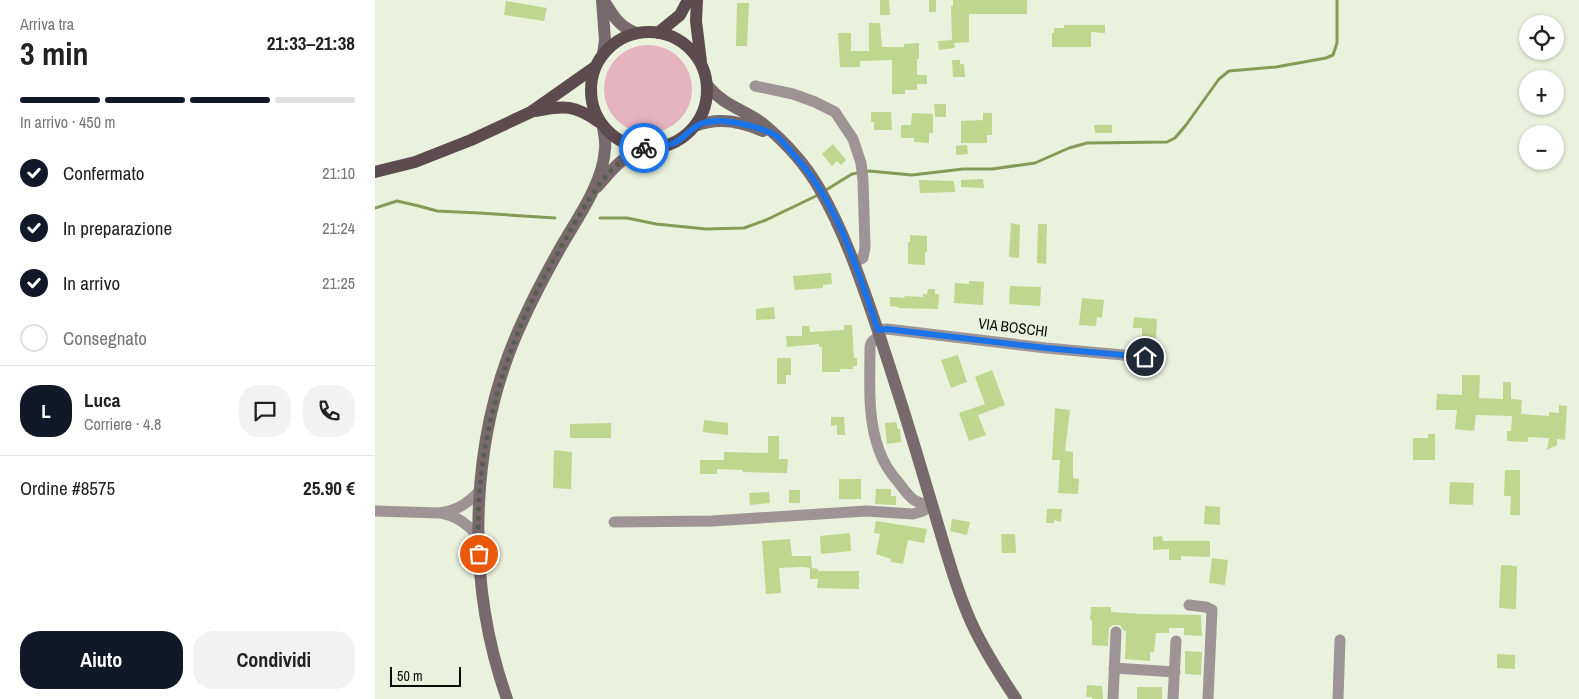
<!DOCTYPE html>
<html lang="it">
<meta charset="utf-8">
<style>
body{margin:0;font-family:"Archivo Narrow",sans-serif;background:#f2f2f2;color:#222;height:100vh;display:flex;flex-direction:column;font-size:19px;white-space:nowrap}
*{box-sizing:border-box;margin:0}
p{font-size:16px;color:#767676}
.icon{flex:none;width:28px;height:28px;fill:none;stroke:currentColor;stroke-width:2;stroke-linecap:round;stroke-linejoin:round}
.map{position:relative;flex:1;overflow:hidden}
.side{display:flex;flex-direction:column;background:#fff;width:375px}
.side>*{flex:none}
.fabs{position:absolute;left:1144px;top:15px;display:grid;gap:10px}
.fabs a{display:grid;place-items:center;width:45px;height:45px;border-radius:50%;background:#fff;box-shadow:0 1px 4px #0004;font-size:25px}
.scale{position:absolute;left:15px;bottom:12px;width:71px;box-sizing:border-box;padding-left:5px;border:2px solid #0a0d07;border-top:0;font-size:14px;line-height:18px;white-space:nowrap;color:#0a0d07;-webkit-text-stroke:4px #eaf2de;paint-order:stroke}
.pin{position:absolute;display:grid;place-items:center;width:42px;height:42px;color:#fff;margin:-21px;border:2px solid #fff;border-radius:50%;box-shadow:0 1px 5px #0007}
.courier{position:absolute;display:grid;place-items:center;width:50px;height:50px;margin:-25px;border:4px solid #1a73e8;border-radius:50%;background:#fff;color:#222;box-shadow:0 1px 6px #0007}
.overview em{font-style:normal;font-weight:700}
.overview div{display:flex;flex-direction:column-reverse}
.overview{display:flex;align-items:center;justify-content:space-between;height:85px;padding:0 20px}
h1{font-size:32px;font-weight:700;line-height:38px}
.bar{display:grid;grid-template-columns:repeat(4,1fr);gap:8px 5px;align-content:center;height:60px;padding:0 20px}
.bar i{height:6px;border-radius:4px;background:#e0e0e0}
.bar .on{background:#111827}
.bar p{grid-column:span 4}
.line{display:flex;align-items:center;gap:12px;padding:0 20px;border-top:1px solid #e0e0e0}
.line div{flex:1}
.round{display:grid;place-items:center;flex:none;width:52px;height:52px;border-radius:20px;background:#f2f2f2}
ol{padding:0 20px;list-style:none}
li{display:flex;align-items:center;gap:15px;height:55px}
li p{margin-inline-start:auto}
li .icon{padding:5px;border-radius:50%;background:#111827;color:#fff;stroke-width:4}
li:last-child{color:#767676}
li i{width:28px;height:28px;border:2px solid #e0e0e0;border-radius:50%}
.action{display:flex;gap:10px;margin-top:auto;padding:10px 20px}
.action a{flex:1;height:58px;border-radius:20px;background:#111827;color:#fff;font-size:20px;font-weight:700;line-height:58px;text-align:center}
.action a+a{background:#f2f2f2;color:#222}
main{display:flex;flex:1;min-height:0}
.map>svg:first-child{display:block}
.green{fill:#e5b2bf}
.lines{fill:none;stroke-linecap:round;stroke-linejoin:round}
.stream{stroke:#859b55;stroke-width:3}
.building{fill:#bed68d}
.street{stroke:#9e9496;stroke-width:11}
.secondary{stroke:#77696c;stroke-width:12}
.primary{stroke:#5c4b4f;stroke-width:12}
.done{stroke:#585d52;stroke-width:5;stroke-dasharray:0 9}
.route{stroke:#1a73e8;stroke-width:6}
.labels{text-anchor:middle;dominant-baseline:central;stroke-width:5;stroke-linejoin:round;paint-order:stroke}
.street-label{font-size:15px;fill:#0a0d07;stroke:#eaf2de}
</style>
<main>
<section class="side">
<div class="overview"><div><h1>3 min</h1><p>Arriva tra</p></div><em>21:33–21:38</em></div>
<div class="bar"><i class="on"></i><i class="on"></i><i class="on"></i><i></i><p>In arrivo · 450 m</p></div>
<ol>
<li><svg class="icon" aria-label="check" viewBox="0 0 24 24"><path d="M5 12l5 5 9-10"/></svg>Confermato<p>21:10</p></li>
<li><svg class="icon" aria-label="check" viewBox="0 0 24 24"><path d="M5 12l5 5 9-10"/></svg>In preparazione<p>21:24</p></li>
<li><svg class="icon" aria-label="check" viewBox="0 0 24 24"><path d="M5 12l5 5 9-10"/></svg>In arrivo<p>21:25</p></li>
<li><i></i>Consegnato</li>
</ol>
<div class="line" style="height:90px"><b class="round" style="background:#111827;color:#fff">L</b><div><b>Luca</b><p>Corriere · 4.8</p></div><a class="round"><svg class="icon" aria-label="chat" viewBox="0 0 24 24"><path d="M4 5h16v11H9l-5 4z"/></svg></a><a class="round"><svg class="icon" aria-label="phone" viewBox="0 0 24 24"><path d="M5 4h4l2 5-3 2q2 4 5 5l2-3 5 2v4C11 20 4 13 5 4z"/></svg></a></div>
<div class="line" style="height:65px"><div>Ordine #8575</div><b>25.90 €</b></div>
<div class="action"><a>Aiuto</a><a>Condividi</a></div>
</section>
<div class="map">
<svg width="1204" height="699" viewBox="0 0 1204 699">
<rect width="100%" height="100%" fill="#eaf2de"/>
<path class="green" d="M229 89a44 44 0 1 1 88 0a44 44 0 1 1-88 0Z"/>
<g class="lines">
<path class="stream" d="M451,190l26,-16 17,-3 43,4 51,-6h29l43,-6 34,-15 18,-5 80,-1 8,-4 11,-13 33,-46 10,-8 47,-4 50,-9 7,-3 4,-12v-43
M0,208l22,-7 22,5 18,5 42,2 76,5
M225,218h27l29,6 50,5 38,-1 22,-8 50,-24"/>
</g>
<path class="building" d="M505,0h9l1,15h-10z
M554,0h7v12h-7z
M578,0h74v14h-58v28l-15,1 1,5 -16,2 -1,-9 14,-1 -1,-34h2z
M131,1l41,7 -3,13 -40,-6z
M362,3h12l-2,43h-11z
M494,23h11l2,24h22v-3l15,-1v16h-2v16h10v9h-10v6h-12v4h-13v-34l-32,1v6h-20l-2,-34h13v18h18z
M689,25h41v8l-14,-1v15h-39v-14h2v-5h10z
M577,60h8v4h4l1,13h-12z
M559,104h12v13h-11z
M496,112h20l1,18h-18v-8h-3z
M537,113l21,1v19h-4v10l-15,-1v-4h-13v-13h10z
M608,113h9v22h-5v8h-26v-22l22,-1z
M719,125h18v8h-17z
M458,144l13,16 -5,5 -4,-4 -5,5 -10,-12z
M592,145l1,9 -12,1v-9z
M608,179l1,9 -23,-1v-7z
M544,180l35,1 1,11 -35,1z
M636,223l9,2 -1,33 -10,-1z
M663,224h9l-1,40 -9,-1z
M535,235l17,1v16h-2v13l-17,-1v-22h2z
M456,273l1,11 -9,1v3l-28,2 -2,-14z
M594,281l15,1 -1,23 -29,-2 1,-20 14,1z
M635,286l31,1 -1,19 -31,-2z
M553,289h7v5h4l-1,15 -40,-1v-1l-8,-1v-9l14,1 1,-2 18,1v-3h4z
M707,298l22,2 -2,18 -5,-1 -1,9 -17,-1z
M399,307l1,12 -19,1v-11z
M759,317l23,2 -1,19 -14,-1v-9h-9z
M469,325h8l2,33h3v8h-4v3h-13v3h-18v-25h-3v-3l-32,3 -1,-11h16v-10h7l1,6 34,-2z
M583,355l9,27 -16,6 -10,-28z
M402,358h14v17h-5v9h-9z
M617,370l13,35 -27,10 8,20 -17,6 -10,-28 26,-9 -10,-27z
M1087,375h18l-1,23 24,1v-17h8v17l11,1 -1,14 28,2v-4l10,1v-8l8,1 -2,34 -8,-1v6l-10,5 2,-12 -21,-1v5l-21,-1v-10h4l1,-15 -36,-1 -2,16 -19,-2 2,-19h-21l1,-16 25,1z
M680,408l15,2 -5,41 8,1v26l6,1 -1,15 -20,-1 2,-33h-8z
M456,417h13l1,18h-8v-10l-6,1z
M329,420l24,3v12l-25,-3z
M521,422l2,7h2l1,13 -14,2 -2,-21z
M236,423v15h-41v-14z
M1053,434h7v26h-22v-22h15z
M393,436h11v23h9l-1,14 -44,-1 -1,-2 -25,-1v5h-17v-14h24v-8l44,1z
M179,450l18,2 -1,37 -18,-1z
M1130,470h15v45h-10l1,-19h-7z
M464,479h22v20h-22z
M1075,482l24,1 -1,22 -24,-1z
M501,489h15v7h5v9l-21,-1z
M414,490h11v13h-11z
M394,492l1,11 -20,2 -1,-12z
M830,506l15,1v18l-16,-1z
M672,509h15l-1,13 -7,-2v3h-8z
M577,519l18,3 -3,13 -17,-4z
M501,521l51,8 -3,14 -16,-3 -5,24 -12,-2v-3l-15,-5 4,-20 -6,-1z
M475,533l1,18 -30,3 -1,-18z
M626,534h14l1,19h-14z
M787,536l1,5h47v16l-29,-1v4h-12v-11l-16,1v-13z
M415,539l2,17h19l1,12 6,1v2h41v18l-42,-1 1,-9h-8v-11h2l-12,-1 -21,1 2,25 -15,1 -4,-53z
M837,558l16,2 -3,25 -16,-2z
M1126,565l16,1 -1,43 -17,-1z
M716,607h20v5l29,2 61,1 1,21 -18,-1v-7h-15v5h-13l-2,19h-4v9l-25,-2 1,-28 -3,-1 -3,-5h-7l-4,3 -1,18 -16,-1v-25h-2z
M810,651l17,1 -1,23 -16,-1z
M1122,654l18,1v14l-18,-1z
M712,685l15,1 1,13h-11v-2h-6z
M762,687h25v12h-25z"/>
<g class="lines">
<path class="street" d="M380,86l38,8 22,8 20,10 18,27 8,24 2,17 2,67 -2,11 -9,4
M503,330l9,-1 159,19 99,9
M505,337c-6,2 -9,4 -10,10 0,34 -3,71 9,103 4,12 12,24 20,33 11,15 14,20 33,22
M0,511l64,2c20,-3 27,-9 41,-22
M66,513c16,3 26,11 37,23
M239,522l98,-1 154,-10 47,3 10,-3 9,-6
M814,605l17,2 6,3 -4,89
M739,668l61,4
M738,699l3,-67
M798,699l3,-58
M963,699l2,-59"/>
<path class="secondary" d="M227,0l3,40 -2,14
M229,1c10,15 14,25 32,32
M332,85c18,22 35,23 55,38 22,18 43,41 57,65 25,43 41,90 57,137 19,57 37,115 54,173 13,42 24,86 42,126 12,26 28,51 44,75
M320,126c22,-9 46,-5 68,5
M222,187c16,-18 24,-30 48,-39
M132,699c-43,-121 -38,-267 18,-383 11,-24 24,-48 37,-71 16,-28 41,-62 43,-96 1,-7 -1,-15 -2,-22"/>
<path class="primary" d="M322,0l-1,21 5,41
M216 90a58 58 0 1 1 116 0a58 58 0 1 1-116 0Z
M283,33l22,-18 8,-15
M161,111c28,-6 39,-6 63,11
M0,172l40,-10 56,-22 60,-28 64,-45"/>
</g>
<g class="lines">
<path class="done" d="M104,554c-5,-81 13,-161 45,-236 13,-30 30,-59 46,-87 19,-32 38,-69 74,-83"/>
<path class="route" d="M269,148c10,-1 20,-1 30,-5 17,-9 18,-21 42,-22 16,-1 49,7 62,16 5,5 10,11 15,17 45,48 64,115 85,176l9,-1 159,19 99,9"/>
</g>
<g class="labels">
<g class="street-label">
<text transform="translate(638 327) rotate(7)">VIA BOSCHI</text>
</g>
</g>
</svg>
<div class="fabs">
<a><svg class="icon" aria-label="locate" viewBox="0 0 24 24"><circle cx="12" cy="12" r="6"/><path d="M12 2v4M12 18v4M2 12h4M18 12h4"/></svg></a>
<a>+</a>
<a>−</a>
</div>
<div class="scale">50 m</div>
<div class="pin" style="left:104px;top:554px;background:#ea580c"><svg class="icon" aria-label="bag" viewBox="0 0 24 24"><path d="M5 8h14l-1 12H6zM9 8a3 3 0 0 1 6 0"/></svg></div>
<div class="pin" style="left:770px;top:357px;background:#1f2937"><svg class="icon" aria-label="home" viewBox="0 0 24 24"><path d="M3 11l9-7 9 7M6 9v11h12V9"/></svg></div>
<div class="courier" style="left:269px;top:148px"><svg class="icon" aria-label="bike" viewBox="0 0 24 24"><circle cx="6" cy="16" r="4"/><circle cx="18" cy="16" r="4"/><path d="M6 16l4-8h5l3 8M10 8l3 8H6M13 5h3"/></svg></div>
</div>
</main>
